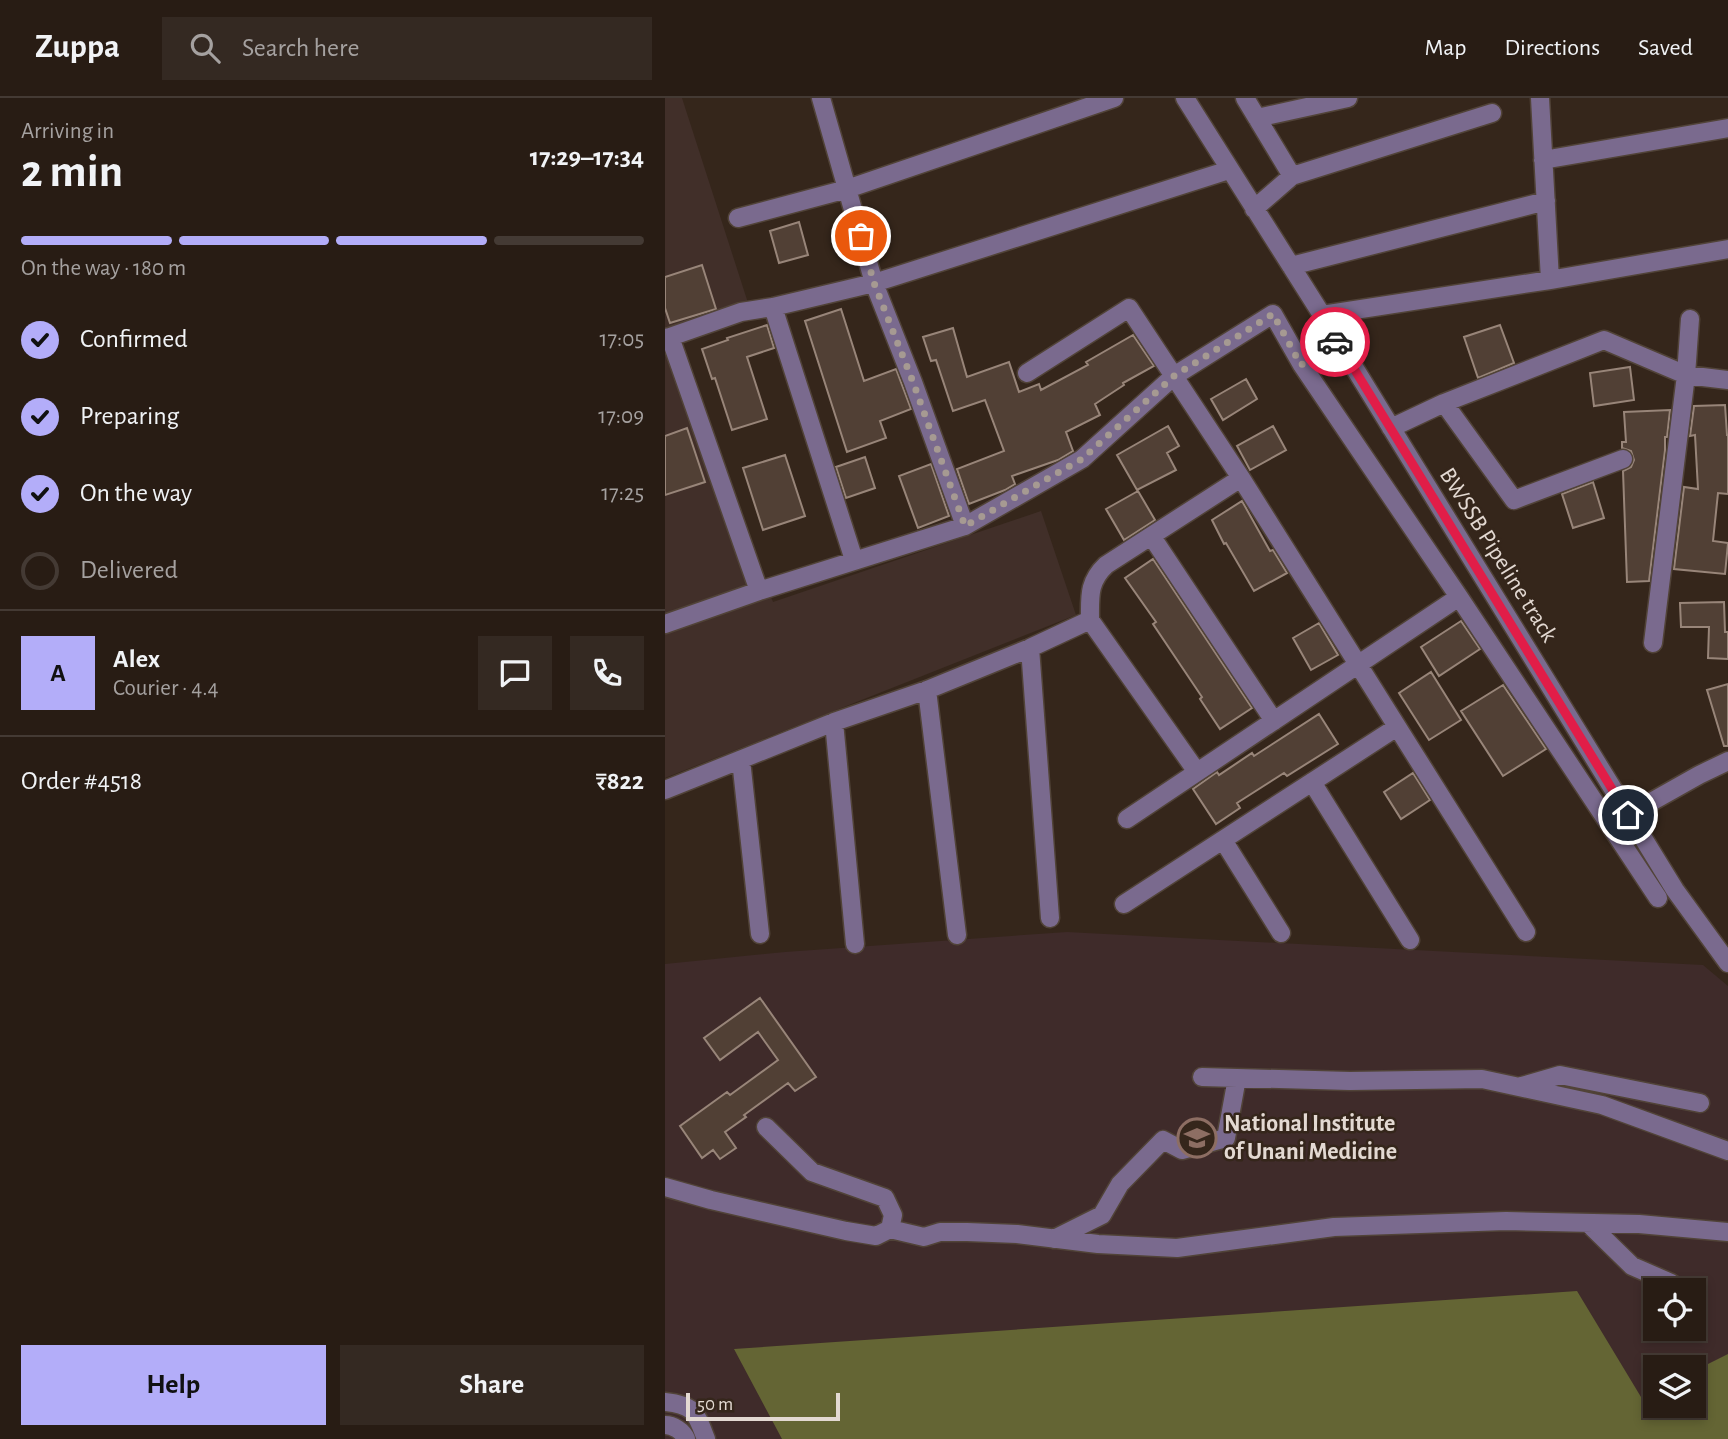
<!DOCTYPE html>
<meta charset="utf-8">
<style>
body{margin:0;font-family:"Alegreya Sans",sans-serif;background:#342922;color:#f1f3f6;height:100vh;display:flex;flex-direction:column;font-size:26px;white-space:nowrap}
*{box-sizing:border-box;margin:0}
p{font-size:23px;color:#a5a1a0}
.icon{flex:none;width:38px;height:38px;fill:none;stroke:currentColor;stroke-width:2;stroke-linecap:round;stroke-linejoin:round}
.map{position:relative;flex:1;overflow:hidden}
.details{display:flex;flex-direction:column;background:#281c14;width:665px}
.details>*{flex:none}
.tools{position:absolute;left:978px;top:1180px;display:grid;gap:14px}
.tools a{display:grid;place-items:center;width:63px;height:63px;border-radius:0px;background:#281c14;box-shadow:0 4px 10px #0003,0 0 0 2px #443a34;font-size:35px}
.scale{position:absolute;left:21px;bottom:18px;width:154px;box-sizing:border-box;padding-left:7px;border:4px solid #e3d9d2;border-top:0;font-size:19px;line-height:24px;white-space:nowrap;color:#e3d9d2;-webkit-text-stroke:5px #35261b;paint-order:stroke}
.pin{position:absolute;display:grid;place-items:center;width:60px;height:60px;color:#fff;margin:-30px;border:4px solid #fff;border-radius:50%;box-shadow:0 2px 7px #0007}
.courier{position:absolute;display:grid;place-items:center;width:70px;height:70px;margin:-35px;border:5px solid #e11d48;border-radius:50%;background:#fff;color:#222;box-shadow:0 2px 9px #0007}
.overview em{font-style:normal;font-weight:700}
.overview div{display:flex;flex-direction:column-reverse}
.overview{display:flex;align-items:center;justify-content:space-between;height:119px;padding:0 21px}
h1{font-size:46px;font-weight:700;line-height:52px}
.bar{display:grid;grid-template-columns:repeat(4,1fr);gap:10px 7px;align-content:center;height:84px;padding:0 21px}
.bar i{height:9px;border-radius:5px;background:#443a34}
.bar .on{background:#b3adf9}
.bar p{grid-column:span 4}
.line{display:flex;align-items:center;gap:18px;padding:0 21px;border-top:2px solid #443a34}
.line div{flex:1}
.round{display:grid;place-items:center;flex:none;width:74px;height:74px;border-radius:0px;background:#342922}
ol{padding:0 21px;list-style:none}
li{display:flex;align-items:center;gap:21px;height:77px}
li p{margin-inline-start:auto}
li .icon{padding:7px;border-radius:50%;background:#b3adf9;color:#111;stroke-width:4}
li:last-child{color:#a5a1a0}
li i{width:38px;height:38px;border:4px solid #443a34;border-radius:50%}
.action{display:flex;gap:14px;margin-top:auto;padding:14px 21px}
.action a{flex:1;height:80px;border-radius:0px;background:#b3adf9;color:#111;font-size:28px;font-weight:700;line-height:80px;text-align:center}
.action a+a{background:#342922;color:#f1f3f6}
header{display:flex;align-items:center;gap:42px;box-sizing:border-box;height:98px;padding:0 35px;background:#281c14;border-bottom:2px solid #443a34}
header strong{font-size:33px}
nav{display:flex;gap:38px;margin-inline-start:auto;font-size:24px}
.search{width:490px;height:63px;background:#342922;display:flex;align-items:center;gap:18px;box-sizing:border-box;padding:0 24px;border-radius:0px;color:#a5a1a0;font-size:26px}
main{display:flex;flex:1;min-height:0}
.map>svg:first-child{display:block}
.industrial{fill:#412f29}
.education{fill:#3f2b2a;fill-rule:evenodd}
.forest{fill:#646534}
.building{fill:#514035;stroke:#988579;stroke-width:2}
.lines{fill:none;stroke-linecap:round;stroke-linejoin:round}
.minor-casing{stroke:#514338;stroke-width:21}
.minor{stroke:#7a6a8e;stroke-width:18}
.done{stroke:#a69a92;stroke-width:7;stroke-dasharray:0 12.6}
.route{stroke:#e11d48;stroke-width:9}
.labels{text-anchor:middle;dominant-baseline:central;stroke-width:5;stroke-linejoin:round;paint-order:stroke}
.street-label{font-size:24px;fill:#e3d9d2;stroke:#35261b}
.poi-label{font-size:24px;font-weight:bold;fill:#e3d9d2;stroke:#35261b;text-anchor:start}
</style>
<header>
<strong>Zuppa</strong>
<div class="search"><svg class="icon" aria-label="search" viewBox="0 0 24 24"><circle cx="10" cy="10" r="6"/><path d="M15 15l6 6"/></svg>Search here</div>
<nav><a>Map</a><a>Directions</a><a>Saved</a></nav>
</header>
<main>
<section class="details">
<div class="overview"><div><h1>2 min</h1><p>Arriving in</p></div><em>17:29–17:34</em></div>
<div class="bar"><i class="on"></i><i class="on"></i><i class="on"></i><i></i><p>On the way · 180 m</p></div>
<ol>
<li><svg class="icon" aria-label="check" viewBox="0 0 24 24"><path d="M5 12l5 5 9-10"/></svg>Confirmed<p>17:05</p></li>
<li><svg class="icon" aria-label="check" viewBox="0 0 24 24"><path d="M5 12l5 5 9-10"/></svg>Preparing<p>17:09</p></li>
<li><svg class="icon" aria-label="check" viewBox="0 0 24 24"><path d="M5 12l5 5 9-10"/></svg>On the way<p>17:25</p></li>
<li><i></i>Delivered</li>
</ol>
<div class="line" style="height:126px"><b class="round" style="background:#b3adf9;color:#111">A</b><div><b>Alex</b><p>Courier · 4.4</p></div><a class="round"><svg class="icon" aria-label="chat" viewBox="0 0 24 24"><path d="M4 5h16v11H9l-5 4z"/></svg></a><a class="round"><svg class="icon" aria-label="phone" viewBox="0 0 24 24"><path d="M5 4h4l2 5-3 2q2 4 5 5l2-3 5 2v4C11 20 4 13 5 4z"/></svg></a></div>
<div class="line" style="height:91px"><div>Order #4518</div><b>₹822</b></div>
<div class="action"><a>Help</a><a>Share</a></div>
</section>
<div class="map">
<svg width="1063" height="1341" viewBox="0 0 1063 1341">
<rect width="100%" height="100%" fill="#35261b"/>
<path class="industrial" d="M0,0h17l67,208 -79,24 103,272 268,-91 35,104 -411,163z"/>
<path class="education" d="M402,834l636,33 25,21v453h-1063v-475l120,-12zM990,1192h39v38h-39zM990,1269h39v38h-39z"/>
<path class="forest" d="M912,1193l64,106 14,-6v14h39v-34l34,-17v85h-946l-48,-90z"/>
<path class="building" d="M134,124l9,33 -29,8 -9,-32z
M37,167l14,44 -46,14 -5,-15v-31z
M176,211l23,72 32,-12 15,40 -31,12 6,17 -39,14 -42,-131z
M102,227l7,23 -27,9 20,62 -35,11 -17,-52 -3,1 -10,-30 26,-9 -1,-2z
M835,227l14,38 -36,15 -14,-41z
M288,230l14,49 42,-15 10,30 20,-8 2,6 47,-25 -2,-3 47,-27 21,31 -31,17 1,2 -29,19 5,11 -34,17 7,19 -15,9 -46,16 3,8 -10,6 -36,14 -12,-35 47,-18 -19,-51 -32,11 -17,-51 -5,1 -8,-24z
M965,269l4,33 -40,6 -4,-33z
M581,281l11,20 -34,21 -12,-21z
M1060,307l2,30h1v59l-10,-1 -5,48 15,2 -3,31 -51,-5 10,-82 14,2 -3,-54 -5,1 4,-30z
M1005,312l-3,27h-2v13l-16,131 -22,1 -4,-111 8,-4 3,-7 -3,-9 -9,-3v-6h4l-2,-30z
M503,328l11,20 -12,7 9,17 -39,20 -20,-35z
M608,328l13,24 -36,20 -13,-24z
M22,330l18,54 -40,13v-59z
M120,357l20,61 -42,14 -20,-62z
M200,359l10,31 -29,10 -10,-31z
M266,366l18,52 -31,12 -19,-52z
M928,384l11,36 -31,10 -11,-34z
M473,393l17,29 -31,20 -18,-31z
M577,403l28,50 3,-1 14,23 -33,18 -28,-48 -2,1 -12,-24z
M488,461l99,149 -32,21 -20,-30 2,-2 -49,-73 3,-2 -31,-44z
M1059,504l1,30h3v27l-20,-1 1,-31h-28l-1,-24z
M796,523l19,28 -41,27 -18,-29z
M654,525l19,32 -27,15 -18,-32z
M766,574l30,48 -32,20 -30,-47z
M1063,586v62h-4l-17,-56z
M838,587l43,64 -43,27 -42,-65z
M654,616l19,30 -51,32 -3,-3 -47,30 3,5 -24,16 -23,-35 24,-17 2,3 33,-22 2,3z
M748,675l17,27 -29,19 -17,-27z
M95,900l56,79 -21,14 -7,-8 -44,32 2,2 -21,15 11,16 -16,11 -7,-9 -11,8 -22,-32 47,-34 3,3 48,-35 -20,-28 -38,28 -16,-22z"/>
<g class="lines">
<g class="minor-casing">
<path id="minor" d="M156,0l53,185 39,99 52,144
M520,0l137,217 353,575 53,73
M580,0l47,78
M875,0l10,182
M592,20l91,-20
M878,62l185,-32
M589,111l38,-33 200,-63
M73,120l109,-29 267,-91
M626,168l255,-65
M108,209l81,253
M657,217l228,-35 178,-31
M5,239l71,-25 32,-5 101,-24 355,-113
M0,240l5,-1 89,254
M637,267l35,-24
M362,275l102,-65 112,170 285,454
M779,305l70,97 109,-41
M726,330l53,-25 160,-63 82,35 42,5
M487,439l122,184
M425,522l107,152
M0,526l94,-33 206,-65 117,-67 92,-83 99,-62 29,51 157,232 199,301
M988,545l33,-268 4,-56
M365,550l20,270
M262,592l30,245
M169,624l21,222
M76,662l19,174
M647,684l98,158
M0,692l169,-68 93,-32 103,-42 60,-28c0,-23 -2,-38 16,-55l135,-87
M963,717l71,-40 29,-14
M462,721l332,-222
M558,742l58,93
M459,806l273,-177
M537,979l148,4 132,-2 120,26 126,46
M857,988l38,-11 140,28
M0,1089l46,13 135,31 30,5 14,-7 3,-14 -8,-17 -73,-26 -46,-45
M923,1125l44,43 39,17
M225,1131l34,8 16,-5h27l50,2 81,10 79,4 157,-21 172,-6 133,3 89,8
M389,1141l48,-24 18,-31 43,-44 19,10 44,-12 11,-60
M0,1304c30,3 31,11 41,37
M0,1327c8,0 18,6 21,14"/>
</g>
<use href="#minor" class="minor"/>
</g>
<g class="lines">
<path class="done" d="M196,138l13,47 39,99 52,144 117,-67 92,-83 99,-62 28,51 34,-23"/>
<path class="route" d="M670,244l2,-1 291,474"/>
</g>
<defs>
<g id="university-ring" transform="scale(2.0125)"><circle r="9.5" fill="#35261b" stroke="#8d6e63" stroke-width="1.5"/><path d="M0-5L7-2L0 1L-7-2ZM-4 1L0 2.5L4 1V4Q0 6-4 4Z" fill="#8d6e63"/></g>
</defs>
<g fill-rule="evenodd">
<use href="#university-ring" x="532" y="1040"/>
</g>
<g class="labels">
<g class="street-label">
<text transform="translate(833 457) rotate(58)">BWSSB Pipeline track</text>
</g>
<g class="poi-label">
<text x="559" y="1026">National Institute<tspan x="559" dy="28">of Unani Medicine</tspan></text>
</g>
</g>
</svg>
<div class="tools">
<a><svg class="icon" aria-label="locate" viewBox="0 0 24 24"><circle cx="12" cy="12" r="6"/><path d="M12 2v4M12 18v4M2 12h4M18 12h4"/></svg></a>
<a><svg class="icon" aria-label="layers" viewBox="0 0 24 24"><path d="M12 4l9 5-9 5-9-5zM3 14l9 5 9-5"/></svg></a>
</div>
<div class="scale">50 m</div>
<div class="pin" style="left:196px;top:138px;background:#ea580c"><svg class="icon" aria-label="bag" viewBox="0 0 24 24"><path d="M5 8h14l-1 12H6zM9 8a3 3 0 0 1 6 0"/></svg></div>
<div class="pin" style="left:963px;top:717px;background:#1f2937"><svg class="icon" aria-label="home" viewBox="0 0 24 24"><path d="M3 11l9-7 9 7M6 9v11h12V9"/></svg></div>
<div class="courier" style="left:670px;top:244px"><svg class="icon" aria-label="car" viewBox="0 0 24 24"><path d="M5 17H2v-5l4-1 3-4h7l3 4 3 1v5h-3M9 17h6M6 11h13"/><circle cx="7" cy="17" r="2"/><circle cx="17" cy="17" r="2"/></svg></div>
</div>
</main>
